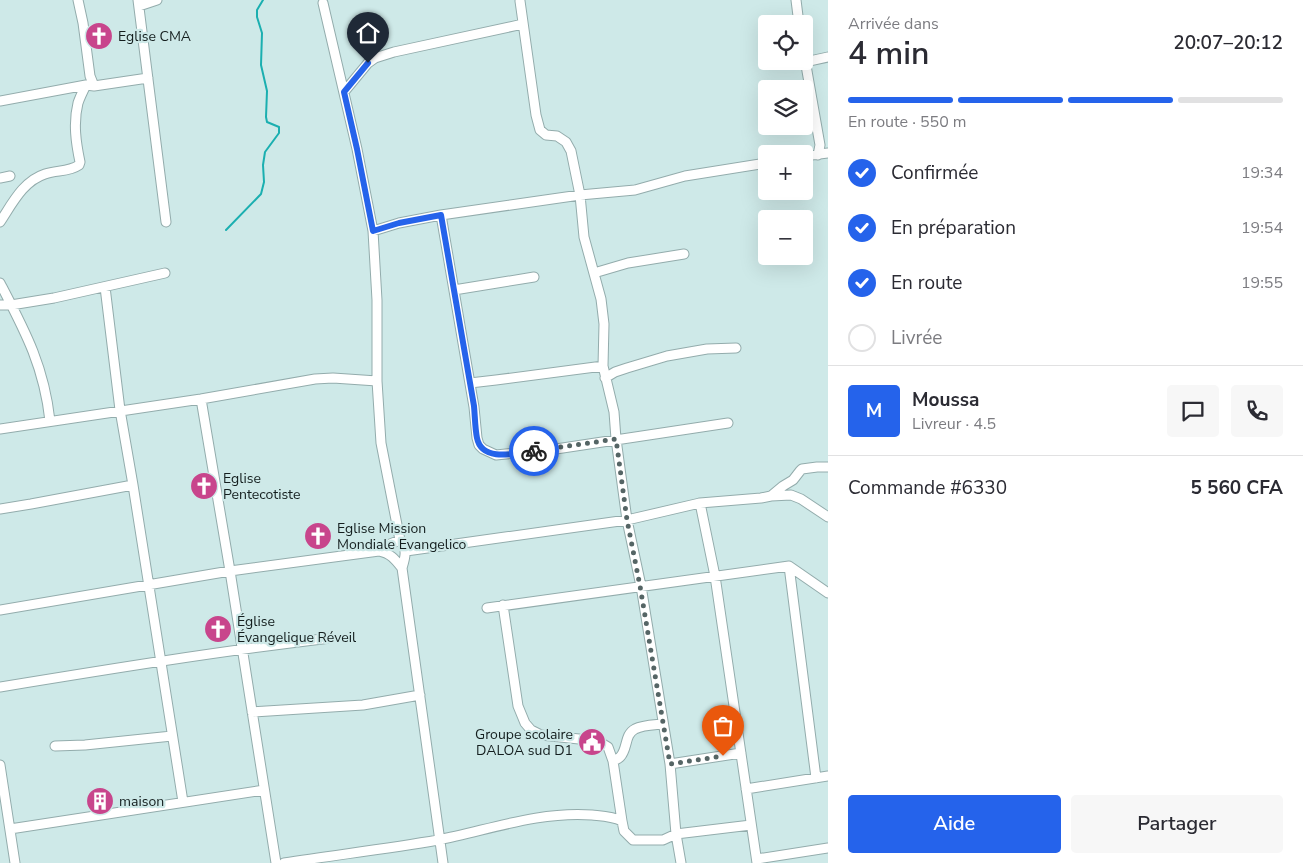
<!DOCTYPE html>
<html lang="fr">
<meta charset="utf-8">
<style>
body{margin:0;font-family:"Nunito Sans",sans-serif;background:#f7f7f7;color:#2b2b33;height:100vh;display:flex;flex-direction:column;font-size:19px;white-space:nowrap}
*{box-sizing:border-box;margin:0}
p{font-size:16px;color:#7c7c81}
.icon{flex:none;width:28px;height:28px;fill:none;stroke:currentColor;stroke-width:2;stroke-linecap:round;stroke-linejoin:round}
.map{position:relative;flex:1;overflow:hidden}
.sheet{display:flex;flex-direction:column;background:#fff;width:475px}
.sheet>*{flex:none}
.controls{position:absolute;left:758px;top:15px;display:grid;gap:10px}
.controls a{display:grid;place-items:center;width:55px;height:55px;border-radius:5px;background:#fff;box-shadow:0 5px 20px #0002;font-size:25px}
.pin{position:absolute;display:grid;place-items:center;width:42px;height:42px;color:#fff;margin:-51px -21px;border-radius:50% 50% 50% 0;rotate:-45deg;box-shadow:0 0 5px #0007}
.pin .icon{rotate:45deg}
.courier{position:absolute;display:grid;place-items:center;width:50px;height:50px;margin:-25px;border:4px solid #2563eb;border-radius:50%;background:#fff;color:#222;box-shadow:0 1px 6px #0007}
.headline em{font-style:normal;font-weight:600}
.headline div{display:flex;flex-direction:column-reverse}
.headline{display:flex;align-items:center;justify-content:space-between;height:85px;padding:0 20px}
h1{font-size:32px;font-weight:600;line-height:38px}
.bar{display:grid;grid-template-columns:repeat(4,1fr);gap:8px 5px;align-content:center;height:60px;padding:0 20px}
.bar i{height:6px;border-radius:4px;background:#e1e1e2}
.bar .current{background:#2563eb}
.bar p{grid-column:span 4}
.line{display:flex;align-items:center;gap:12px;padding:0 20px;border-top:1px solid #e1e1e2}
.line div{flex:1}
.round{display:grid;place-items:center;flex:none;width:52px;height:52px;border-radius:5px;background:#f7f7f7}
ol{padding:0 20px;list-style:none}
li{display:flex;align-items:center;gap:15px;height:55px}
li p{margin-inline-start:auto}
li .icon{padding:5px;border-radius:50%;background:#2563eb;color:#fff;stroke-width:4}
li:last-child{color:#7c7c81}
li i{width:28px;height:28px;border:2px solid #e1e1e2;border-radius:50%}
.primary-button{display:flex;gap:10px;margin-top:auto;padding:10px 20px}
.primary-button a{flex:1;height:58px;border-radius:5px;background:#2563eb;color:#fff;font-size:20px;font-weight:600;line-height:58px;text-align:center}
.primary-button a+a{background:#f7f7f7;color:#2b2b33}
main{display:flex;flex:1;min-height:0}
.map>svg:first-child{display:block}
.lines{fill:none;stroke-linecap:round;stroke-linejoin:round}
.stream{stroke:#1bafb0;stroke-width:2}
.minor-casing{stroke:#93acac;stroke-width:11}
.minor{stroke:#fff;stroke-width:9}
.done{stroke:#556565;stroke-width:5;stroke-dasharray:0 9}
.route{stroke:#2563eb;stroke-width:6}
.labels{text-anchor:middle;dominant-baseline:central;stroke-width:4.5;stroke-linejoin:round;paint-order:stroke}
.poi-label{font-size:14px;fill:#141e1e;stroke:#cee9e8;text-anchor:start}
</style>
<main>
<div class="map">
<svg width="828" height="863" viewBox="0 0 828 863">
<rect width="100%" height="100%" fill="#cee9e8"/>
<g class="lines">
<path class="stream" d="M226,230l35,-36 3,-12 -1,-17 2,-13 14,-19v-6l-12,-5 -1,-5 1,-26 -6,-26 1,-32 -5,-16v-7l6,-10"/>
<g class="minor-casing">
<path id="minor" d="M78,0l5,23 7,53 4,10
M138,0l28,222
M796,0l3,24
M520,1l16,114 4,15 6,5 11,1 9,6 5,9 9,44 4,42 17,62 3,25 -1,42 11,46 2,27 11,81 14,66 29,178 6,70 5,29
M323,3l34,146 16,82 4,69v81
M139,6l18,-6
M804,54l16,91 -2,10
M805,62l23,-5
M344,92l24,-29 7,-5 19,-6 129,-28
M0,101l86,-16 8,1 54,-8
M804,156l24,-3
M0,178l10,-2
M441,215l33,192 3,31 2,7 4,4 13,6 60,-6 172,-26
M0,222c12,-18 23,-41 45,-48 12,-4 24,-2 34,-9l1,-3c-4,-19 -7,-39 -2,-59 2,-6 5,-12 8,-18
M373,231l26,-8 42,-8 139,-20 55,-5 50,-14 81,-13
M594,273l34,-10 56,-9
M0,283c25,48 44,83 50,138
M105,287l15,123 13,75 50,317
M454,290l80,-13
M0,305h11l43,-7 111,-25
M605,378l10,-6 12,-4 40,-12 40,-7 29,-1
M470,383l26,-3 107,-14
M201,399l29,172 46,292
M0,429l201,-30 114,-20 18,-1 44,3 4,62 19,97
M771,496l12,-10 10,-6 7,-9 2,-2 15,-2h11
M700,503l15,73 42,287
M0,509l31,-5 102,-19
M379,551l11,-7 10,-4c8,9 5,18 2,28l41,295
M406,551l221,-31 73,-17 61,-5 10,-2 20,-1 10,4 27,18
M789,566l27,212
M503,605l15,101 7,17 6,7 10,5 57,6 10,6 5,14 9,60
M487,608l302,-42 39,27
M0,610l230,-39 149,-20c12,3 15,7 23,17
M0,687c110,-18 220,-36 331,-49
M252,712l111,-7 57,-10
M55,746l30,-1 87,-9
M613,761c2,-1 5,-2 7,-4 8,-8 4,-22 15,-28 8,-4 19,-4 28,-5
M670,764l71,-11
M0,765l15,98
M746,789l82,-13
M10,829l254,-39
M757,859l71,-11
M284,863c51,-8 103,-14 154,-23 51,-10 101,-29 154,-25 10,1 20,1 30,6l2,10 9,9h30l13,-6 75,-9"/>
</g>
<use href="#minor" class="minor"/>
</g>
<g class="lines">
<path class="done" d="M534,451l82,-12 11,81 13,66 30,178 53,-8"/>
<path class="route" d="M368,63l-24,29 13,57 16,82 26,-8 42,-8 33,191c1,11 1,22 3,32 5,25 40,15 57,13"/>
</g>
<defs>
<g id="church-disc" transform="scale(1.4375)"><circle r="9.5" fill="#c8458c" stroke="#cee9e8"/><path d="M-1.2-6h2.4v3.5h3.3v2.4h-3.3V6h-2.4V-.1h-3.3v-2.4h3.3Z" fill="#fff"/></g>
<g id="civic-disc" transform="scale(1.4375)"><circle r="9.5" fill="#c8458c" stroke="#cee9e8"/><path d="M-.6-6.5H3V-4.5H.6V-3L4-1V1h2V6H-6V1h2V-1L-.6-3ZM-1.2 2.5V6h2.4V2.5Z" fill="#fff"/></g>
<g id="building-disc" transform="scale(1.4375)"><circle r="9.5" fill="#c8458c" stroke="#cee9e8"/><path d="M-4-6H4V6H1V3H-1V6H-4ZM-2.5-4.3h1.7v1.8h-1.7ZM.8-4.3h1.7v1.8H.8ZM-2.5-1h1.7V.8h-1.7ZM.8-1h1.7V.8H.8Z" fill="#fff"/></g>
</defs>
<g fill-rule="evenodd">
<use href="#church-disc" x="99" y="36"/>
<use href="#church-disc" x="204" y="486"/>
<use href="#church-disc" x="318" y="536"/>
<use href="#church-disc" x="218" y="629"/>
<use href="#civic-disc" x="592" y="742"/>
<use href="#building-disc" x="100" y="801"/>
</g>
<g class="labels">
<g class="poi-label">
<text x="118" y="36">Eglise CMA</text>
<text x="223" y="478">Eglise<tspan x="223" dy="16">Pentecotiste</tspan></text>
<text x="337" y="528">Eglise Mission<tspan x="337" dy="16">Mondiale Evangelico</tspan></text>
<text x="237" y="621">Église<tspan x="237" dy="16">Évangelique Réveil</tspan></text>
<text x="573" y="734" text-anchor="end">Groupe scolaire<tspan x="573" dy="16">DALOA sud D1</tspan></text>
<text x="119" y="801">maison</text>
</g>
</g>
</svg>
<div class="controls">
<a><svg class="icon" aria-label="locate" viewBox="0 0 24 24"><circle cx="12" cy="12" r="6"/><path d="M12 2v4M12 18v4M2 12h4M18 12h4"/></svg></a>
<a><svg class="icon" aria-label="layers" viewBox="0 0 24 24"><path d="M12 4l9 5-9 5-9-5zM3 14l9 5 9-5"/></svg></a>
<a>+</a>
<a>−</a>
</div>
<div class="pin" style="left:723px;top:756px;background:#ea580c"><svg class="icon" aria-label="bag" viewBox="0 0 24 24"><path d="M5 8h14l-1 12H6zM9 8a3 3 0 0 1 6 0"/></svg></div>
<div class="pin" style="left:368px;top:63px;background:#1f2937"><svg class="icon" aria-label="home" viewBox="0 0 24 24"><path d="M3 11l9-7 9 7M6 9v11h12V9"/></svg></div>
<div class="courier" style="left:534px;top:451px"><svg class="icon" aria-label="bike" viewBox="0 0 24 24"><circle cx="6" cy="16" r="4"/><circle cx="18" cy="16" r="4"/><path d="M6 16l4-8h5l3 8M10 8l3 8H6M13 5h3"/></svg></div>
</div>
<section class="sheet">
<div class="headline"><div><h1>4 min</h1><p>Arrivée dans</p></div><em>20:07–20:12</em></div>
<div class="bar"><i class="current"></i><i class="current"></i><i class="current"></i><i></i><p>En route · 550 m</p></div>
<ol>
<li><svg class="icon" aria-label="check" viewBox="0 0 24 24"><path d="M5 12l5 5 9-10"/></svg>Confirmée<p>19:34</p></li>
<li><svg class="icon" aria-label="check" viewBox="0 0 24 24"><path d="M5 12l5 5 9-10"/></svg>En préparation<p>19:54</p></li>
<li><svg class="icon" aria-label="check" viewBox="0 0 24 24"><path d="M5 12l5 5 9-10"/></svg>En route<p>19:55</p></li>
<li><i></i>Livrée</li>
</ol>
<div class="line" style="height:90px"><b class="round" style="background:#2563eb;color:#fff">M</b><div><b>Moussa</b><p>Livreur · 4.5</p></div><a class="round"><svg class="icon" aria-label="chat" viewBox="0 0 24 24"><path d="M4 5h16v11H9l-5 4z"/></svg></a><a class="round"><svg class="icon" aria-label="phone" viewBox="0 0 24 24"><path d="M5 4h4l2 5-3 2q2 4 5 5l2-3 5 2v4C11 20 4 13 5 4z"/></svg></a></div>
<div class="line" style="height:65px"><div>Commande #6330</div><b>5 560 CFA</b></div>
<div class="primary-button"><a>Aide</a><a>Partager</a></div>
</section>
</main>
